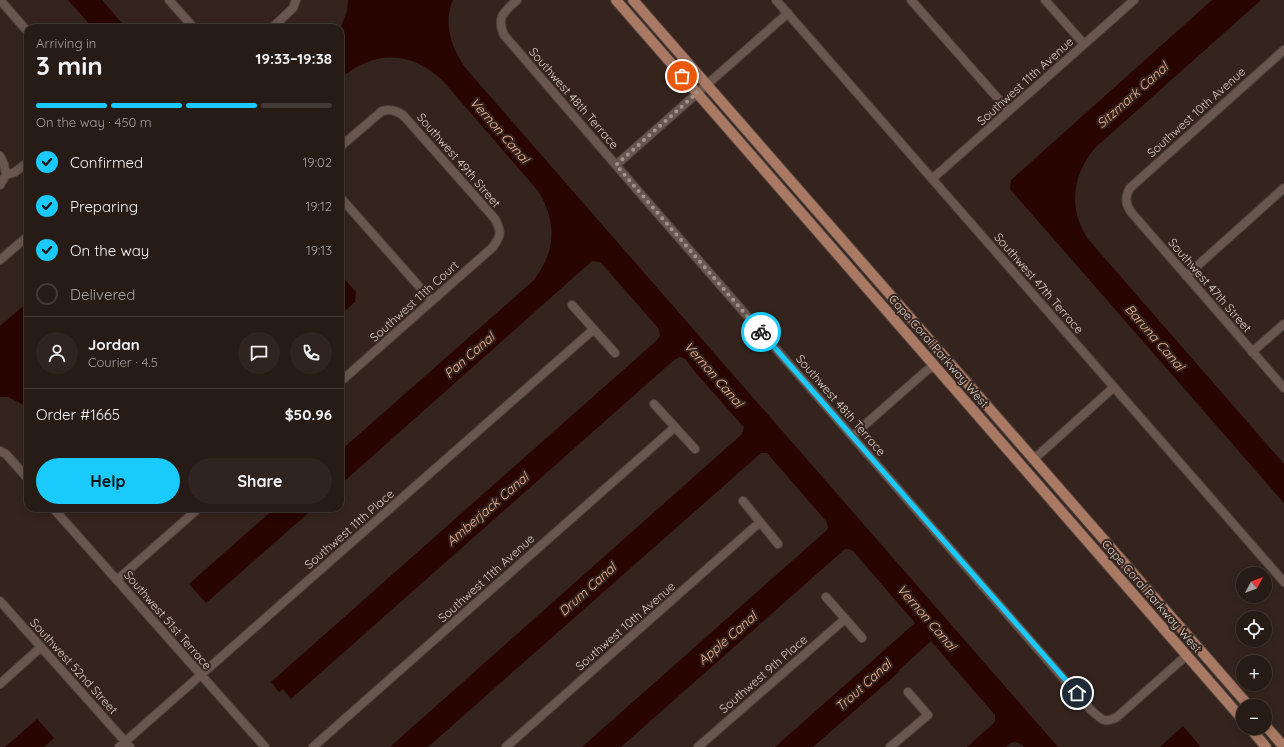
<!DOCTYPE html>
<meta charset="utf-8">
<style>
body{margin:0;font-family:Quicksand,sans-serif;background:#2f241f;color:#f1f3f6;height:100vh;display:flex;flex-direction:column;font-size:15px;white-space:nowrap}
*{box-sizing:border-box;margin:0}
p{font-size:13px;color:#a4a1a1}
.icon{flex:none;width:22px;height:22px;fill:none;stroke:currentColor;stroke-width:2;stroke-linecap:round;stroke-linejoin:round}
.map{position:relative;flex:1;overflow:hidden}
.drawer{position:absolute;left:24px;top:24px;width:320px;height:488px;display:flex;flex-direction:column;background:#271b16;border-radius:12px;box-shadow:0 2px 10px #0003,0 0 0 1px #433935}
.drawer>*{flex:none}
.needle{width:26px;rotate:49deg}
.controls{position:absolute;left:1236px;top:567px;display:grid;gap:8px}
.controls a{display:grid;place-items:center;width:36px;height:36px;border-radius:50%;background:#271b16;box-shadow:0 2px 10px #0003,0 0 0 1px #433935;font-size:20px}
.pin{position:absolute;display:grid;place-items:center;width:34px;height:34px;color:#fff;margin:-17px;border:2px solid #fff;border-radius:50%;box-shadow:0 1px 4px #0007}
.courier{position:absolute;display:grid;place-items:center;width:40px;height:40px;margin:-20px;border:3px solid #1acafc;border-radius:50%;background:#fff;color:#222;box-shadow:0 1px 5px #0007}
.overview em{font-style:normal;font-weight:700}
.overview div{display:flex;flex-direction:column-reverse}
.overview{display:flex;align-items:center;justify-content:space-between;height:68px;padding:0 12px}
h1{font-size:26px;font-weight:700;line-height:30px}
.bar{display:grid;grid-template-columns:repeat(4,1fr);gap:6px 4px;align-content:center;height:48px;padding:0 12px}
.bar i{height:5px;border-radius:3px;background:#433935}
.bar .selected{background:#1acafc}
.bar p{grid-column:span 4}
.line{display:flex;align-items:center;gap:10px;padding:0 12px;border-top:1px solid #433935}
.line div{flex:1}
.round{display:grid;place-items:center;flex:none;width:42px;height:42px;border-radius:21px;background:#2f241f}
ol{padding:0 12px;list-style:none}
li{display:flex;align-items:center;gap:12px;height:44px}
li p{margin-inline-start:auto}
li .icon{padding:4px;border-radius:50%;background:#1acafc;color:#111;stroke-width:4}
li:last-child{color:#a4a1a1}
li i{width:22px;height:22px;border:2px solid #433935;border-radius:50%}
.cta{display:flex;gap:8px;margin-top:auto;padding:8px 12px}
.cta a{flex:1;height:46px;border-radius:24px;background:#1acafc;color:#111;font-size:16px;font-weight:700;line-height:46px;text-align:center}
.cta a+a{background:#2f241f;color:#f1f3f6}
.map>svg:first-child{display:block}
.water{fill:#280500}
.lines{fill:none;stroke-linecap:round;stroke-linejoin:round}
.minor-casing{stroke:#4c3f3a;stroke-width:10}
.major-casing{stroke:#4c3f3a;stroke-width:12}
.minor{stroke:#69574f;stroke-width:8}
.major{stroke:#a97964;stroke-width:10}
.done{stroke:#9f938d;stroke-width:4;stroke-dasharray:0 7.2}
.route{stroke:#1acafc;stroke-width:5}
.labels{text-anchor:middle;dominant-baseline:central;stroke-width:4;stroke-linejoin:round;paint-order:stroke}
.street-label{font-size:12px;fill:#d9cfca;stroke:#34241d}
.water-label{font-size:13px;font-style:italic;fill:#f2b397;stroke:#34241d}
</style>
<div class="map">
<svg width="1284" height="747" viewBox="0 0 1284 747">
<rect width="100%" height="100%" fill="#34241d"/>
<path class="water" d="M68,0h34l24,28h-33z
M348,0h105c-11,25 0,52 15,71l590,676h-34c-7,-7 -11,-6 -18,0h-39l27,-24 1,-3v-5l-64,-74 -33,30 1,1 -86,75h-38l140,-124 -62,-72 -5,-2h-3l-224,198h-39l245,-217 1,-3 -2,-6 -59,-68h-6l-333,294h-38l352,-313 2,-7 -3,-3 -45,-51 -11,-14 -5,-2 -6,3 -383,339 -8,-10 -4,3 -8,-10 385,-341 4,-5 -1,-7 -56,-64 -3,-3 -8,-1 -252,224v-34l194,-171c22,-30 23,-56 5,-88l-96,-111c-32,-31 -70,-31 -103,-2v-50l7,-18z
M1212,0h49l-166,148c-23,27 -27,61 -7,91l196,225v39l-274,-314 1,-9z
M340,274l16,18 -1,10 -15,13z
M28,302v105l-20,-10h-8v-71z
M275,508h39l-108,95 -17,-19z
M37,719l17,19 -10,9h-39z
M1183,726l17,20 -1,1h-39z"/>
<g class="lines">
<g class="minor-casing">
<path id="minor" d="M0,0l28,32
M169,0l25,28
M517,0c-13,12 -21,17 -13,35l135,157 452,518c10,9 13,14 26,7l70,-62
M776,0l508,582
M911,0l98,111
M1045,0l39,44
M272,28l21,-20 3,-8
M1284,50l-154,138c-5,9 -5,15 1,24l153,176
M340,147l42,-36c8,-2 13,-1 21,4l92,104c7,14 6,16 -2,28l-153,135
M0,156l4,8 2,11
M616,165l172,-152
M932,179l202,-179
M0,185l6,-10 9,-3 13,-10
M340,197l92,104
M0,260l28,-24
M1186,276l98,-88
M572,305l43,48
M1252,352l32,-28
M654,404l41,45
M852,436l74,-65 9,-5
M0,451l6,3 22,25
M1034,459l80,-72
M743,501l35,43
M53,508l212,239
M117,580l82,-72
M826,597l36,41
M0,601l130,146
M0,684l41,-37
M119,747l475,-418
M313,747l362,-320
M506,747l254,-225
M698,747l147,-128
M890,747l38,-32 -20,-23"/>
</g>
<g class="major-casing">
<path id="major" d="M616,0l627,720
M633,0l616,706
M1265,725l19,22
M1250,728l16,19"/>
</g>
<use href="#minor" class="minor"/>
<use href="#major" class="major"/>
</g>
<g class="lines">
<path class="done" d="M682,76l15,17 -81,72 145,167"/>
<path class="route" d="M761,332l316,361"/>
</g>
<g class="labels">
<g class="street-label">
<text transform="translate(1025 81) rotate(-42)">Southwest 11th Avenue</text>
<text transform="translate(574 98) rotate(49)">Southwest 48th Terrace</text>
<text transform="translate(1196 112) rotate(-42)">Southwest 10th Avenue</text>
<text transform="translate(459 160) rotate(49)">Southwest 49th Street</text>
<text transform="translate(1039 283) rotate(49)">Southwest 47th Terrace</text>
<text transform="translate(1210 285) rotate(49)">Southwest 47th Street</text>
<text transform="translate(414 301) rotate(-42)">Southwest 11th Court</text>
<text transform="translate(939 351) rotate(49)">Cape Coral Parkway West</text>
<text transform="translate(841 405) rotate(49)">Southwest 48th Terrace</text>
<text transform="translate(349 529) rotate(-41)">Southwest 11th Place</text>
<text transform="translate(486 578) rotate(-42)">Southwest 11th Avenue</text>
<text transform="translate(1152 596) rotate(49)">Cape Coral Parkway West</text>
<text transform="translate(168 620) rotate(49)">Southwest 51st Terrace</text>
<text transform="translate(625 626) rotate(-41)">Southwest 10th Avenue</text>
<text transform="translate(74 666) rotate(48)">Southwest 52nd Street</text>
<text transform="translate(763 674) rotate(-41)">Southwest 9th Place</text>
</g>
<g class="water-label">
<text transform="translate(1132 95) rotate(-42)">Sitzmark Canal</text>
<text transform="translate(500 130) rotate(49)">Vernon Canal</text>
<text transform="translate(1155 337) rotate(49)">Baruna Canal</text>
<text transform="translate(469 355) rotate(-41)">Pan Canal</text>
<text transform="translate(714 374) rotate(49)">Vernon Canal</text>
<text transform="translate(487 509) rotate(-41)">Amberjack Canal</text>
<text transform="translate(587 589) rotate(-42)">Drum Canal</text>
<text transform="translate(927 617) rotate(49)">Vernon Canal</text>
<text transform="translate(727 638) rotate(-41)">Apple Canal</text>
<text transform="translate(863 685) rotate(-42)">Trout Canal</text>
</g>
</g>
</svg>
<div class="controls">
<a><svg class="needle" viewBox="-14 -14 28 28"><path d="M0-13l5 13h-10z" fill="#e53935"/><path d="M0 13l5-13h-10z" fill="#a4a1a1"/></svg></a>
<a><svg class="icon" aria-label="locate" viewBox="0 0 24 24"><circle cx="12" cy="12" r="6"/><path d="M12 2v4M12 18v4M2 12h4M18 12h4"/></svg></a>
<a>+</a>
<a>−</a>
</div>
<div class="pin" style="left:682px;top:76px;background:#ea580c"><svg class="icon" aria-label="bag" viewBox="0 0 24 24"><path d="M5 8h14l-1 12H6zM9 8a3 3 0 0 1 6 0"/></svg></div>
<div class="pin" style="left:1077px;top:693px;background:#1f2937"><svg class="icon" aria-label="home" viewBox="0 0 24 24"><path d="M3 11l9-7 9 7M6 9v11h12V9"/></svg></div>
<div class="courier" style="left:761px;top:332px"><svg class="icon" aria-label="bike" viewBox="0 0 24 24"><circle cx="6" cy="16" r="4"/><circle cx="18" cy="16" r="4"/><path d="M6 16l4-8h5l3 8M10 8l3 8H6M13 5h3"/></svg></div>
<section class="drawer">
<div class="overview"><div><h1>3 min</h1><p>Arriving in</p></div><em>19:33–19:38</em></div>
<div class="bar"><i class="selected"></i><i class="selected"></i><i class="selected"></i><i></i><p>On the way · 450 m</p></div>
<ol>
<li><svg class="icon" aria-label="check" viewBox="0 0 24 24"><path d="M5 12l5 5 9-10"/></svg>Confirmed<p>19:02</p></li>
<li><svg class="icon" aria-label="check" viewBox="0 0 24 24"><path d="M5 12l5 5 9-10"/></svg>Preparing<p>19:12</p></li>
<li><svg class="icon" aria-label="check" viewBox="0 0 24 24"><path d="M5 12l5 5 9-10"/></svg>On the way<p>19:13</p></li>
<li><i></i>Delivered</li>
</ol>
<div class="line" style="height:72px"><a class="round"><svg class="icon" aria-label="person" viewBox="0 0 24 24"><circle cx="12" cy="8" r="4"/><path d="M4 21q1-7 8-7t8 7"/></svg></a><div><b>Jordan</b><p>Courier · 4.5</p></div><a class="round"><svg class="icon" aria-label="chat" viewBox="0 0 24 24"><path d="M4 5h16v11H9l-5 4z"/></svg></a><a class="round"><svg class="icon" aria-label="phone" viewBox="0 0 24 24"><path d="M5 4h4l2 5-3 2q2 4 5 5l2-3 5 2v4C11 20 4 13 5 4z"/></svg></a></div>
<div class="line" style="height:52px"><div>Order #1665</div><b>$50.96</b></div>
<div class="cta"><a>Help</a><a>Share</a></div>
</section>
</div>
